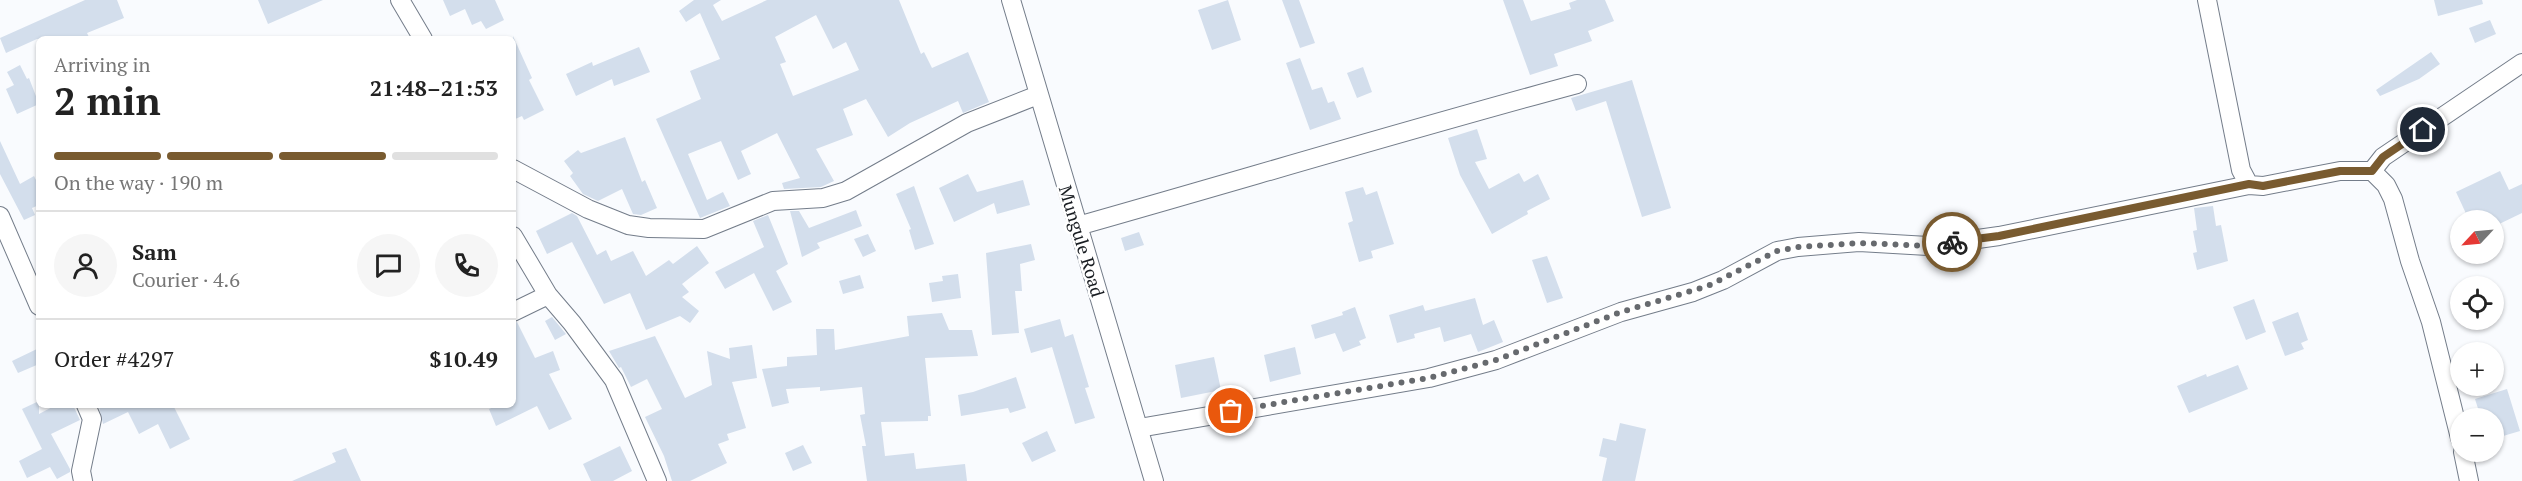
<!DOCTYPE html>
<meta charset="utf-8">
<style>
body{margin:0;font-family:"PT Serif",serif;background:#f6f6f6;color:#222;height:100vh;display:flex;flex-direction:column;font-size:22px;white-space:nowrap}
*{box-sizing:border-box;margin:0}
p{font-size:20px;color:#767676}
.icon{flex:none;width:33px;height:33px;fill:none;stroke:currentColor;stroke-width:2;stroke-linecap:round;stroke-linejoin:round}
.map{position:relative;flex:1;overflow:hidden}
.drawer{position:absolute;left:36px;top:36px;width:480px;height:372px;display:flex;flex-direction:column;background:#fff;border-radius:9px;box-shadow:0 2px 4px #0004}
.drawer>*{flex:none}
.needle{width:39px;rotate:244deg}
.fabs{position:absolute;left:2450px;top:210px;display:grid;gap:12px}
.fabs a{display:grid;place-items:center;width:54px;height:54px;border-radius:50%;background:#fff;box-shadow:0 2px 4px #0004;font-size:30px}
.pin{position:absolute;display:grid;place-items:center;width:51px;height:51px;color:#fff;margin:-26px;border:3px solid #fff;border-radius:50%;box-shadow:0 2px 6px #0007}
.courier{position:absolute;display:grid;place-items:center;width:60px;height:60px;margin:-30px;border:4px solid #795b30;border-radius:50%;background:#fff;color:#222;box-shadow:0 2px 8px #0007}
.overview em{font-style:normal;font-weight:600}
.overview div{display:flex;flex-direction:column-reverse}
.overview{display:flex;align-items:center;justify-content:space-between;height:102px;padding:0 18px}
h1{font-size:39px;font-weight:600;line-height:45px}
.bar{display:grid;grid-template-columns:repeat(4,1fr);gap:9px 6px;align-content:center;height:72px;padding:0 18px}
.bar i{height:8px;border-radius:4px;background:#e0e0e0}
.bar .current{background:#795b30}
.bar p{grid-column:span 4}
.line{display:flex;align-items:center;gap:15px;padding:0 18px;border-top:2px solid #e0e0e0}
.line div{flex:1}
.round{display:grid;place-items:center;flex:none;width:63px;height:63px;border-radius:32px;background:#f6f6f6}
.map>svg:first-child{display:block}
.building{fill:#d3deec;fill-rule:evenodd}
.lines{fill:none;stroke-linecap:round;stroke-linejoin:round}
.minor-casing{stroke:#747d8a;stroke-width:20}
.minor{stroke:#fff;stroke-width:18}
.done{stroke:#676a6e;stroke-width:6;stroke-dasharray:0 10.8}
.route{stroke:#795b30;stroke-width:8}
.labels{text-anchor:middle;dominant-baseline:central;stroke-width:5;stroke-linejoin:round;paint-order:stroke}
.street-label{font-size:18px;fill:#181c21;stroke:#fff}
</style>
<div class="map">
<svg width="2522" height="481" viewBox="0 0 2522 481">
<rect width="100%" height="100%" fill="#f9fbfe"/>
<path class="building" d="M85,0h32l7,18 -37,15 3,6h-53l-31,14 -6,-15z
M258,0h65l-55,24z
M443,0h52l9,20 -18,9 -5,-8 -9,4 -7,-16 -15,7z
M694,0h27l-8,5 9,16 45,-21h132l22,54 3,-2 8,16 36,-16 21,50 -26,11 -5,-12 -48,22 -22,14 -22,-38 -23,10 10,26 -37,14 18,32 -13,6 -37,2 -2,-6 18,-5 -23,-45 -36,18 10,23 -13,6 -17,-39 -33,13 19,46 16,-8 7,14 -30,12 -44,-99 45,-20 -11,-28 30,-12 -20,-46 -14,9 -7,-11zM816,15l17,34 13,-7 13,28 -66,26 -13,-32 6,-2 -11,-25z
M1228,0l13,40 -29,10 -14,-40z
M1282,0h17l16,43 -15,5z
M1503,0h20l8,21 40,-12 -2,-6 8,-3h28l9,21 -26,10 4,10 -38,13 4,12 -28,9z
M2434,0h48l1,4 -45,12z
M2490,20l6,14 -21,9 -6,-15z
M513,36l19,42 -3,2 15,30 -20,10 -2,-4 -9,4z
M639,47l11,25 -36,14 -2,-7 -36,17 -10,-22 26,-12 1,4z
M2431,52l9,12 -21,15 -39,17 -4,-6z
M1300,58l12,32 10,-3 6,16 6,-2 7,18 -31,11 -24,-67z
M20,65l7,14 2,-1 10,26 -22,10 -11,-25 8,-4 -7,-13z
M1363,67l9,25 -15,6 -10,-25z
M1632,80l39,128 -29,9 -36,-116 -30,10 -5,-13z
M1477,129l10,30 -12,3 14,27 30,-16 5,9 14,-8 12,25 -23,12 1,3 -36,20 -32,-59 -12,-37z
M625,137l17,45 3,-2 12,28 -16,7 -8,-1 -11,-25 -24,12 -15,-7 -13,-18 3,-3 -9,-12 14,-11 3,3z
M0,141l20,43 14,-8 5,10v19l-7,3 3,7 -11,5 -24,-46z
M2500,171l9,19 13,-6v29l-29,14v-7h-24l-13,-28z
M968,174l9,18 46,-12 7,25 -33,9 -3,-11 -40,19 -15,-34z
M914,186l20,58 -19,6 -6,-20 2,-1 -15,-35z
M1363,187l3,8 11,-4 17,53 -23,7 2,7 -14,4 -11,-39 5,-2 -8,-29z
M2213,206l3,20 5,-1 7,36 -31,9 -4,-17 4,-1 -4,-21 4,-1 -3,-22z
M856,210l6,16 -45,17 3,5 -18,9 -12,-46h9l10,17z
M572,213l5,3 20,39 9,-5 5,11 22,-10 13,25 23,-16 4,4 24,-18 12,17 -27,21 7,8 -7,5 17,14 -9,12 -10,-7 -34,14 -16,-37 -26,11 -32,-62 -25,12 -11,-23z
M768,215l20,49 -12,7 16,31 -19,9 -19,-38 -29,16 -10,-17 49,-25 -11,-26z
M1139,232l5,13 -19,6 -4,-13z
M868,234l8,17 -13,6 -9,-18z
M1031,244l4,16 -15,4 2,27h-7l4,42 -27,2 -6,-82z
M1547,256l16,42 -16,5 -15,-43z
M958,274l3,24 -29,4 -3,-19 14,-2 -1,-5z
M860,275l4,13 -21,6 -4,-13z
M1475,298l8,27 11,-5 9,22 -25,10 -7,-18 -27,8 -4,-15 -26,7 1,4 -18,5 -8,-28 34,-10 2,6z
M2254,299l12,33 -20,8 -13,-33z
M1355,307l11,31 -7,3 2,4 -18,7 -8,-19 -20,6 -4,-14 32,-10 -1,-3z
M2298,312l10,28 -7,3 3,6 -19,7 -13,-34z
M942,313l7,17h23l6,26 -53,2 6,58h-3v5l-47,1 4,34 29,-3 2,16 49,-5 2,17h-100l-5,-35h4l-6,-31 5,-1 -3,-27 -42,4v-4l-34,2 3,14 -17,4 -10,-38 25,-3v-9l30,-2 -1,-26h18l1,21 74,-14 -2,-20z
M552,317l14,17 -11,6 -10,-19z
M1060,319l5,18 8,-3 16,53 -4,1 10,30 -20,6 -23,-77 -21,6 -7,-24z
M517,322l18,36 18,-7 7,19 -11,4 23,45 -23,11 -12,-24 -41,20 -7,-17 9,-4h15v-82z
M655,336l30,62 27,-13 -5,-34 23,8 -1,-11 23,-3 5,33 -25,4 14,46 -19,6 2,6 -11,4 9,19 -37,18h-18l-8,-25 -19,-39 17,-8 -15,-30 -16,8 -10,-20 -2,1 -10,-17z
M1295,347l6,27 -31,8 -6,-27z
M39,348v16l-21,9 -6,-12z
M1214,357l7,33 -40,8 -6,-33z
M2238,365l10,24 -59,24 -12,-27 29,-12 1,3z
M1016,377l10,31 -16,5 -2,-5 -47,8 -3,-21 15,-3z
M2507,389l13,42 -27,8v-21h-12l-6,-19z
M39,401v13l17,-9h17l7,15 -29,14 19,35v3l-13,7 -7,-12 -23,11 -8,-17 23,-12 -20,-40z
M102,405h71l17,34 -20,10 -12,-25 -19,10 -11,-22 -25,12 -4,-17z
M1620,423l26,6 -11,52h-33l5,-23 -8,-2 4,-18 13,3z
M1047,431l9,20 -24,11 -10,-19z
M803,445l9,18 -19,8 -8,-18z
M620,446l12,25 -19,10h-22l-8,-17z
M346,448l15,33h-69l44,-19 -4,-9z"/>
<g class="lines">
<g class="minor-casing">
<path id="minor" d="M400,0l23,39
M1011,0l143,481
M2207,0l34,170 8,15 14,1 77,-15h32l14,14 7,14 17,62 21,61 29,116
M513,169l75,40 40,16 21,3 55,1 69,-28 50,-3 23,-7 121,-68 71,-28
M2372,171l11,-14 139,-94
M0,216l39,90
M1078,226c166,-47 332,-97 499,-142
M513,236l35,59 24,28 42,57 43,101
M513,312l35,-17
M1139,428l290,-50 67,-18 125,-48 72,-20 30,-12 54,-29 21,-4 61,-5 69,4 71,-10 250,-51
M2463,452l6,29
M83,481l-2,-10 11,-52 -6,-14"/>
</g>
<use href="#minor" class="minor"/>
</g>
<g class="lines">
<path class="done" d="M1231,411l198,-33 67,-18 125,-48 87,-26 69,-35 21,-4 62,-4 68,3 24,-4"/>
<path class="route" d="M1952,242l47,-6 250,-52 14,2 77,-15h32l11,-14 40,-27"/>
</g>
<g class="labels">
<g class="street-label">
<text transform="translate(1082 241) rotate(73)">Mungule Road</text>
</g>
</g>
</svg>
<div class="fabs">
<a><svg class="needle" viewBox="-14 -14 28 28"><path d="M0-13l5 13h-10z" fill="#e53935"/><path d="M0 13l5-13h-10z" fill="#767676"/></svg></a>
<a><svg class="icon" aria-label="locate" viewBox="0 0 24 24"><circle cx="12" cy="12" r="6"/><path d="M12 2v4M12 18v4M2 12h4M18 12h4"/></svg></a>
<a>+</a>
<a>−</a>
</div>
<div class="pin" style="left:1231px;top:411px;background:#ea580c"><svg class="icon" aria-label="bag" viewBox="0 0 24 24"><path d="M5 8h14l-1 12H6zM9 8a3 3 0 0 1 6 0"/></svg></div>
<div class="pin" style="left:2423px;top:130px;background:#1f2937"><svg class="icon" aria-label="home" viewBox="0 0 24 24"><path d="M3 11l9-7 9 7M6 9v11h12V9"/></svg></div>
<div class="courier" style="left:1952px;top:242px"><svg class="icon" aria-label="bike" viewBox="0 0 24 24"><circle cx="6" cy="16" r="4"/><circle cx="18" cy="16" r="4"/><path d="M6 16l4-8h5l3 8M10 8l3 8H6M13 5h3"/></svg></div>
<section class="drawer">
<div class="overview"><div><h1>2 min</h1><p>Arriving in</p></div><em>21:48–21:53</em></div>
<div class="bar"><i class="current"></i><i class="current"></i><i class="current"></i><i></i><p>On the way · 190 m</p></div>
<div class="line" style="height:108px"><a class="round"><svg class="icon" aria-label="person" viewBox="0 0 24 24"><circle cx="12" cy="8" r="4"/><path d="M4 21q1-7 8-7t8 7"/></svg></a><div><b>Sam</b><p>Courier · 4.6</p></div><a class="round"><svg class="icon" aria-label="chat" viewBox="0 0 24 24"><path d="M4 5h16v11H9l-5 4z"/></svg></a><a class="round"><svg class="icon" aria-label="phone" viewBox="0 0 24 24"><path d="M5 4h4l2 5-3 2q2 4 5 5l2-3 5 2v4C11 20 4 13 5 4z"/></svg></a></div>
<div class="line" style="height:78px"><div>Order #4297</div><b>$10.49</b></div>
</section>
</div>
